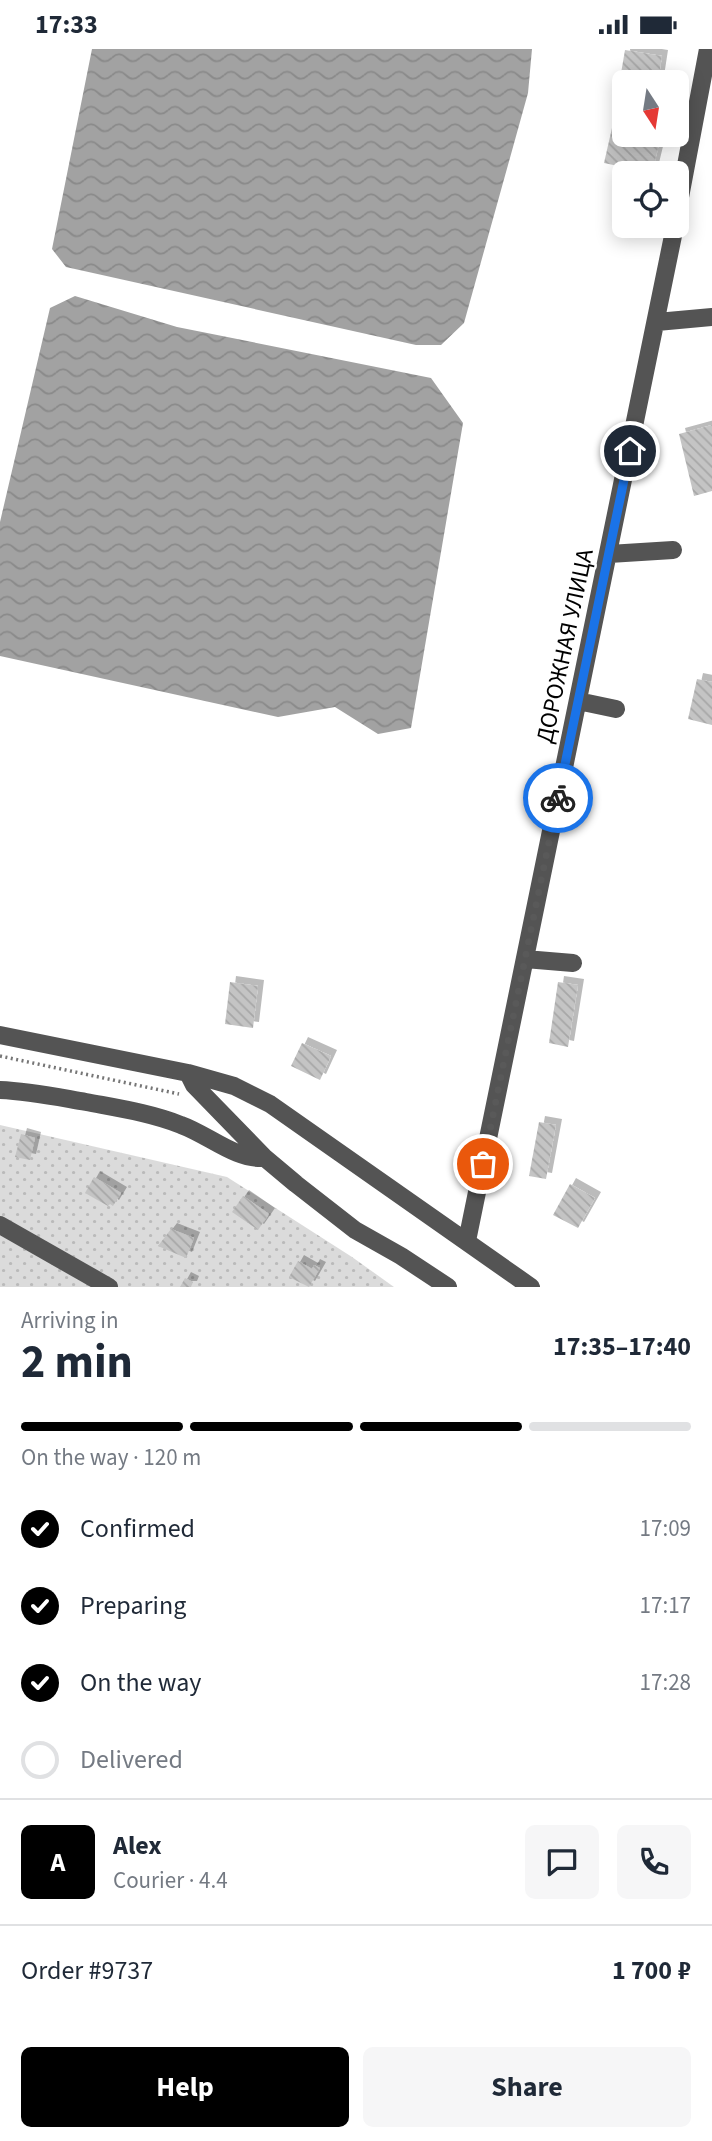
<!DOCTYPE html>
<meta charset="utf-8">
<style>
body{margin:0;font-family:"Source Sans 3",sans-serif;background:#f6f6f7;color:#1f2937;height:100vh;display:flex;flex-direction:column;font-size:26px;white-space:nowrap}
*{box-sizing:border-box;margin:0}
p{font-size:23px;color:#747a83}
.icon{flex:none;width:38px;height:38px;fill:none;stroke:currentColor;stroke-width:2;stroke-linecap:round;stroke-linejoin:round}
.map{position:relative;height:1238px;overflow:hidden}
.side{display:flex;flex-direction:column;background:#fff;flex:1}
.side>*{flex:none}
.needle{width:46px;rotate:168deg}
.controls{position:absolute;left:612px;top:21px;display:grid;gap:14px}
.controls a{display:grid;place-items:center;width:77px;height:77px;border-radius:10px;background:#fff;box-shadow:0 4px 18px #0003;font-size:35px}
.pin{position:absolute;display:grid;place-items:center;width:60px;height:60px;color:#fff;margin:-30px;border:4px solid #fff;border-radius:50%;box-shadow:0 2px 7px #0007}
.courier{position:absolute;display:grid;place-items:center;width:70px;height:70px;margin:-35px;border:5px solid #1a73e8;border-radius:50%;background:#fff;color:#222;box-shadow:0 2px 9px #0007}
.overview em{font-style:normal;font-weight:700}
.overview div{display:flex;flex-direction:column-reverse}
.overview{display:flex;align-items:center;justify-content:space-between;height:119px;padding:0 21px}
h1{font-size:46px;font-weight:700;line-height:52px}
.bar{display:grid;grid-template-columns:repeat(4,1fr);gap:10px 7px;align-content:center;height:84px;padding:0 21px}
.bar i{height:9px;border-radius:5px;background:#e0e1e3}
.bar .current{background:#000}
.bar p{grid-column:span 4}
.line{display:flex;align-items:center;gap:18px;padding:0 21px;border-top:2px solid #e0e1e3}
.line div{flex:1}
.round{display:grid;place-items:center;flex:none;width:74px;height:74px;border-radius:10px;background:#f6f6f7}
ol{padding:0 21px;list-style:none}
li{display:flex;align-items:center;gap:21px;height:77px}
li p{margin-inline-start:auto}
li .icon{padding:7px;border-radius:50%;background:#000;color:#fff;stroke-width:4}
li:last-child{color:#747a83}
li i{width:38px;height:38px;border:4px solid #e0e1e3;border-radius:50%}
.button{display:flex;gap:14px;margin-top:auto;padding:14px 21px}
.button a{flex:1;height:80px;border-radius:10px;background:#000;color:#fff;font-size:28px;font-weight:700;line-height:80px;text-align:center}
.button a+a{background:#f6f6f7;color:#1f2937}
.status{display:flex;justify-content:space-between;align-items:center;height:49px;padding:0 35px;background:#fff;direction:ltr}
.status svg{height:19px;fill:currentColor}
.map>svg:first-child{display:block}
.garden{fill:url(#garden-dots)}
.water{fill:url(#water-waves)}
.building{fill:url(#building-back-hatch);filter:url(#shadow)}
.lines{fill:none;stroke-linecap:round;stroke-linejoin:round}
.path{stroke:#767676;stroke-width:3.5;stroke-dasharray:2 3.5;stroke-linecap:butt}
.minor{stroke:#545454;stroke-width:18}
.done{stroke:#595959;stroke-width:7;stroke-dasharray:0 12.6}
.route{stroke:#1a73e8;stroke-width:9}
.labels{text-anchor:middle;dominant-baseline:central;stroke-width:5;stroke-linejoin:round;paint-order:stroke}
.street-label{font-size:24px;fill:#000;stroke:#fff}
</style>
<div class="status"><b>17:33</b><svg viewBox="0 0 49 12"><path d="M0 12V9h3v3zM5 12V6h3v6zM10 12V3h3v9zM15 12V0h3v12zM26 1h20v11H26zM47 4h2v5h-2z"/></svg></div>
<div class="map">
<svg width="712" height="1238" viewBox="0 0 712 1238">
<defs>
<pattern id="garden-dots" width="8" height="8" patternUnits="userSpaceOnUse" patternTransform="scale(1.75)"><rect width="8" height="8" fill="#dbdbdb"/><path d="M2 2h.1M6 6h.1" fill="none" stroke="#bababa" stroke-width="1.8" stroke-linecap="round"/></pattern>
<pattern id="water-waves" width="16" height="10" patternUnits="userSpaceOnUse" patternTransform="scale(1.75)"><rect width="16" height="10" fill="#a2a2a2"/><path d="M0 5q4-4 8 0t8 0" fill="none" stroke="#8a8a8a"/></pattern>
<pattern id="building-back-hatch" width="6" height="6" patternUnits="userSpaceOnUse" patternTransform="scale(1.75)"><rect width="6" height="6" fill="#c4c4c4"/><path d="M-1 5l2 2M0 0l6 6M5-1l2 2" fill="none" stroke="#a7a7a7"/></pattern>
<filter id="shadow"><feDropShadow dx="6" dy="-6" stdDeviation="0" flood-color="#0004"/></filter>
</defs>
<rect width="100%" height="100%" fill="#fff"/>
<path class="garden" d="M0,1076l227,52 125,80 42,30h-394z"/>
<path class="water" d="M92,0h440l-4,44 -64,230 -23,22h-25l-350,-78 -14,-18z
M75,247l102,31 254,51 32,45 -52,305 -33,6 -43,-27 -57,10 -278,-61v-134l50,-214z"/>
<path class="building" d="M625,1l37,6 -4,26h-33v4l-6,-1z
M612,79l13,3v4h14l21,5 -8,33 -48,-10z
M712,376v66l-18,5 -15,-62z
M697,630l15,3v43l-24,-6z
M230,933l28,4 -5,42 -28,-4z
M558,933l20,3 -10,62 -19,-4z
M302,994l29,13 -11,24 -29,-14z
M539,1073l17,3 -10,54 -17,-3z
M21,1085l14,4 -5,22 -15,-3z
M94,1128l27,16 -8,13 -3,-2 -2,2 -23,-13z
M570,1135l25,14 -17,30 -25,-13z
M243,1147l26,18 -11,16 -26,-18z
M171,1180l23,9 -8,20 -28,-12z
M298,1212l14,8 2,-4 6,3 -11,19 -20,-10z
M185,1229l8,4 -2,5h-11z"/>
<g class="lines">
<path class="path" d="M0,1007l179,38"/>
<path class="minor" d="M677,164l31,-164
M657,273l55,-5
M609,505l64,-4
M578,652l38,8
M525,910l48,4
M0,986l188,38 46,13 36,18 261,183
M188,1024l6,12 71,73 31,26 59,46 46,26 47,31
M0,1041c29,1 57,7 86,12 31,6 65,11 95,23 28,10 54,35 84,33
M0,1176l109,62
M467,1192l208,-1015"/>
</g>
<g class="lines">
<path class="done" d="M483,1115l75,-366"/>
<path class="route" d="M558,749l72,-347"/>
</g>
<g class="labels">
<g class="street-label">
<text transform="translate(565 597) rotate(-78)">ДОРОЖНАЯ УЛИЦА</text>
</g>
</g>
</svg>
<div class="controls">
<a><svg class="needle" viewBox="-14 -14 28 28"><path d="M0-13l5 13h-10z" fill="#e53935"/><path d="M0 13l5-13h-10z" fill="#747a83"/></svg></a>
<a><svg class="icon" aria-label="locate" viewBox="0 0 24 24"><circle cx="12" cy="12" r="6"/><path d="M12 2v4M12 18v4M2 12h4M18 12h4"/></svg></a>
</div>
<div class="pin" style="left:483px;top:1115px;background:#ea580c"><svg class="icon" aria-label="bag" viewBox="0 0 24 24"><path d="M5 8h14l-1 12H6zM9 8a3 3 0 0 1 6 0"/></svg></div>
<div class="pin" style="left:630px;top:402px;background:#1f2937"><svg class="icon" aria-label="home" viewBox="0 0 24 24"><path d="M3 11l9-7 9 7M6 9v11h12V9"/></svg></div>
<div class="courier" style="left:558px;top:749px"><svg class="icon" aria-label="bike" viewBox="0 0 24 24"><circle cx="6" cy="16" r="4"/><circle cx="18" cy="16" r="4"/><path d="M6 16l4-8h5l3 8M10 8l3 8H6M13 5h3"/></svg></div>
</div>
<section class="side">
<div class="overview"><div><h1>2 min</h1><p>Arriving in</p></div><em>17:35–17:40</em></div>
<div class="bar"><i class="current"></i><i class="current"></i><i class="current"></i><i></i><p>On the way · 120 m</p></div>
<ol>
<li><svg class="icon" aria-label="check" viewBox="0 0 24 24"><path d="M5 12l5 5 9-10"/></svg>Confirmed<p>17:09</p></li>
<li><svg class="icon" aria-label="check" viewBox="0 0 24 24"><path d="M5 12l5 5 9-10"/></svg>Preparing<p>17:17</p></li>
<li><svg class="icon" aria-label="check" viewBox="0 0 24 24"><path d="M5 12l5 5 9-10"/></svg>On the way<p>17:28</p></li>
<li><i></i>Delivered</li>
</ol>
<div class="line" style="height:126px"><b class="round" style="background:#000;color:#fff">A</b><div><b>Alex</b><p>Courier · 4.4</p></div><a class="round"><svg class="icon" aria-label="chat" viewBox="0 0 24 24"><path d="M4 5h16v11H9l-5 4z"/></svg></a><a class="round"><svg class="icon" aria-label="phone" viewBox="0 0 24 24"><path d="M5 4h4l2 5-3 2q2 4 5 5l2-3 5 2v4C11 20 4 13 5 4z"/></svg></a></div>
<div class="line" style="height:91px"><div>Order #9737</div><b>1 700 ₽</b></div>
<div class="button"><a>Help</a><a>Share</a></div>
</section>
